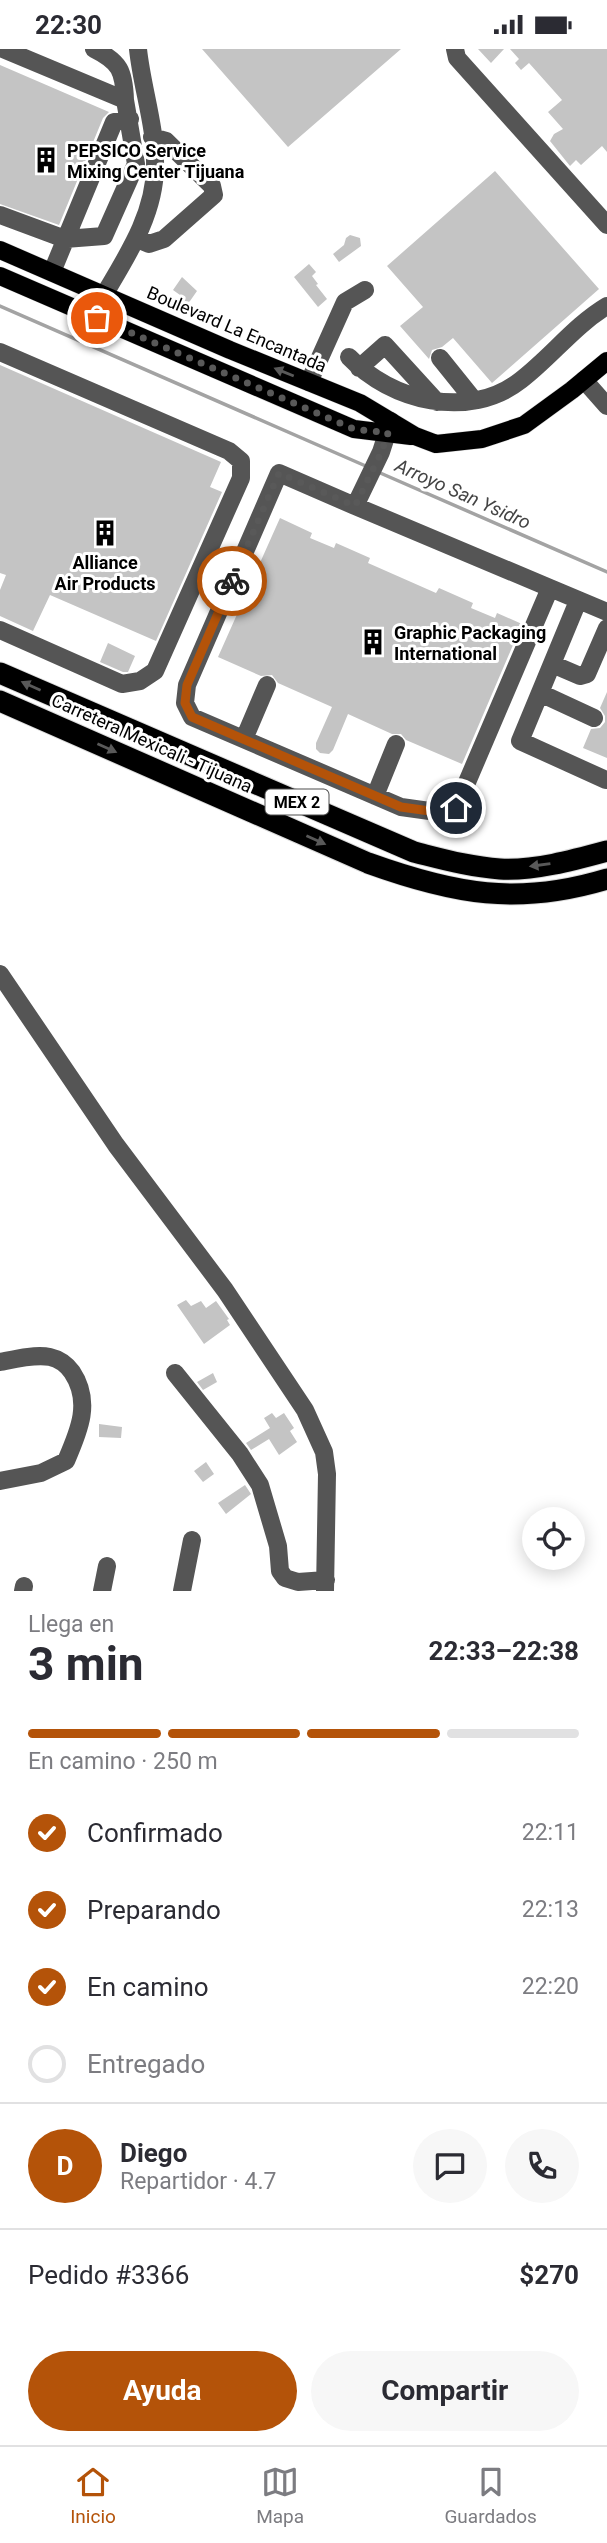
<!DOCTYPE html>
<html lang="es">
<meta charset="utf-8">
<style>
body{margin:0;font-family:Roboto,sans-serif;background:#f7f7f7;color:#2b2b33;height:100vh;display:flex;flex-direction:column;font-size:26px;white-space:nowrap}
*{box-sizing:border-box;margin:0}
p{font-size:23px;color:#7c7c81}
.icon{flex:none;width:38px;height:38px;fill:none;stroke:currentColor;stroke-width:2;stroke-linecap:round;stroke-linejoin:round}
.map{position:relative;height:1542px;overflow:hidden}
.panel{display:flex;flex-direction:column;background:#fff;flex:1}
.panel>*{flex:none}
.tools{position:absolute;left:522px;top:1458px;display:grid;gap:14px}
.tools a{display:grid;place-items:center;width:63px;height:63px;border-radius:50%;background:#fff;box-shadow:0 4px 18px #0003;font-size:35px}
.pin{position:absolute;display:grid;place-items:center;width:60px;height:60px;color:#fff;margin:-30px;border:4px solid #fff;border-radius:50%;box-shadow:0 2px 7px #0007}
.courier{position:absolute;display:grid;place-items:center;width:70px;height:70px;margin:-35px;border:5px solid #b45309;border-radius:50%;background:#fff;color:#222;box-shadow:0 2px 9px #0007}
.headline em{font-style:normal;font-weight:700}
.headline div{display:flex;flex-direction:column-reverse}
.headline{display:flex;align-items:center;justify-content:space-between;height:119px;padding:0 28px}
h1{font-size:46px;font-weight:700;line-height:52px}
.bar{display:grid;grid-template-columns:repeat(4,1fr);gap:10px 7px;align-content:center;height:84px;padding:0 28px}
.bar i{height:9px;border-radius:5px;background:#e1e1e2}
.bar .active{background:#b45309}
.bar p{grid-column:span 4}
.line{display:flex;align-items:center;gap:18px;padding:0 28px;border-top:2px solid #e1e1e2}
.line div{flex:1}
.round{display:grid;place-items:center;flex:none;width:74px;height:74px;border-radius:37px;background:#f7f7f7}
ol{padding:0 28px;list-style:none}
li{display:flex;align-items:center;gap:21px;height:77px}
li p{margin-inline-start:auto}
li .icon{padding:7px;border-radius:50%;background:#b45309;color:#fff;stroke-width:4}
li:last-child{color:#7c7c81}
li i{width:38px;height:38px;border:4px solid #e1e1e2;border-radius:50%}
.action{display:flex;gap:14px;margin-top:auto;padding:14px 28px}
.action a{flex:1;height:80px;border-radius:42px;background:#b45309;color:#fff;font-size:28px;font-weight:700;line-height:80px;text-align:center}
.action a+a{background:#f7f7f7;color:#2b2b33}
.status{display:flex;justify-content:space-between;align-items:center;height:49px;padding:0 35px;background:#fff;direction:ltr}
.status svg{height:19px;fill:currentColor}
.tabs{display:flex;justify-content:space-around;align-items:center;height:98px;border-top:2px solid #e1e1e2;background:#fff;font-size:19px;color:#7c7c81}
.tabs a{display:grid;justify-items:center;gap:4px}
.tabs .active{color:#b45309}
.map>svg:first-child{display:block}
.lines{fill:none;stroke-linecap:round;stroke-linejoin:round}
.stream{stroke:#a3a3a3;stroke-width:3.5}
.building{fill:#c4c4c4}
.major-casing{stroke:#dbdbdb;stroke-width:19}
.highway-casing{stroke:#dbdbdb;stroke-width:23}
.minor{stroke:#555;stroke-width:18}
.major{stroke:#000;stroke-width:18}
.highway{stroke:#000;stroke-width:21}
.oneway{fill:#595959}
.done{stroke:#595959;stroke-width:7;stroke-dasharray:0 12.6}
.route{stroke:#b45309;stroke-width:9}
.labels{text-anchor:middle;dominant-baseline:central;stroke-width:6;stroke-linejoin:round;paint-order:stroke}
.shield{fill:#fff;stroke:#4c4c4c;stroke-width:2}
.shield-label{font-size:16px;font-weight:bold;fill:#000}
.poi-label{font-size:18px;font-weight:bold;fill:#000;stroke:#fff;text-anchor:start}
.street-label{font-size:18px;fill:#000;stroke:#fff}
.water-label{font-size:19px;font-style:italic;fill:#444;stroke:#fff}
</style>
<div class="status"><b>22:30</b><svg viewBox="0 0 49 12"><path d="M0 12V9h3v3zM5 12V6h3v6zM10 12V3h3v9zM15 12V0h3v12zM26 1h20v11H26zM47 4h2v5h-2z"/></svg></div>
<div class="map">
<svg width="607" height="1542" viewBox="0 0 607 1542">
<rect width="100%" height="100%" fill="#fff"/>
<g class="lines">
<path class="stream" d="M0,257l368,161
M378,423l229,100"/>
</g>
<path class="building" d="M202,0h199l-113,98z
M478,0h26l-13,14z
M510,0h97v103l-5,-6 -21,19 -5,-5 -6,6 -20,-25 4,-7 9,-5 -15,-17 14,-12 -33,-37 -8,7 -6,-7 4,-4z
M0,16l109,47 -6,6 -44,107 -59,-21z
M495,122l104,118 -107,94 -39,-45 -11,9 -10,3 -3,9 -29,-33 23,-19 -36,-41z
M350,186l10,3 1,8 -22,16 -6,-8 11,-9 2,-7z
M309,215l7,8 -4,4 6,8 -2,1 11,14 -9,8 -24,-30z
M182,228l15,14 -7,10 -10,9 -6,-6 6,-9 -7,-5z
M0,316l221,97 -11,25 12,5 -66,149 -106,-46 -17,36 -33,-15v-26l6,-15 -6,-2z
M280,469l32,15 -2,5 24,10 2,-5 34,15 -2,5 68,30 3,-5 34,15 -2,5 24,10 2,-5 25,11 -60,140 -56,-24 -5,-6h-9l-44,-20 -15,36 -4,4 -9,-1 -4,-4v-6l16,-36 -54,-24 -6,-8 -11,1 -43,-19z
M108,594l27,13 -7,16h-5l-23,-10z
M607,643v66l-24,-10 8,-19 9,-1 5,-6v-6l-5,-8z
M186,1251l5,6 10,-5 5,7 10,-7 13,18 -2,1 3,5 -26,19 -27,-39z
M213,1324l4,9 -14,8 -6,-8z
M272,1364l4,5 8,-5 10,15 -4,3 7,11 -18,13 -10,-16 -18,11 -5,-7 24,-15 -6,-10z
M99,1375l23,3 -1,11 -22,-1z
M206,1413l8,12 -11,8 -9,-11z
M245,1436l6,9 -25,20 -8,-11z"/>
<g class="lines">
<g class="major-casing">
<path id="major" d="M0,201l230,100 130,53 55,33 21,8 46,-5 42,-14 48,-35 35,-29
M0,227l354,153 57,7"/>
</g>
<g class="highway-casing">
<path id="highway" d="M0,624l414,179c28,7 56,15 86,17 34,2 74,-9 107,-18
M0,652l368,162c86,31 150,43 239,16"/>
</g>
<path class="minor" d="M94,0c26,13 30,22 31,51
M455,0l2,9 150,167
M0,166l65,24 39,-3 32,-72 -11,-64 -122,-51
M137,190l12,5 15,-5 50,-44 -2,-9 -46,-45 -14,-4
M52,223l62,-150 16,-3
M104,246c23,-39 51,-81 51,-129 1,-39 -13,-78 -17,-117
M0,303l229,99 12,10v17l-86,193 -15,10 -18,3 -122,-54
M349,308c42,44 120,64 172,23 30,-23 54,-55 86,-74
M440,309l33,41
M359,319l26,-23 52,57
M584,331l23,26
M309,333l36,-80 20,-12
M355,457l-76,-33 -92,212 -2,18 7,14 209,90 43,6 12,-5 94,-220 -195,-82 26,-54 10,-31
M550,539l57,24
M578,552l-58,140 86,39
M552,615l28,12 7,-2 20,-46
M540,644l54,25
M244,690l23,-54
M375,747l21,-52
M0,925l116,171 109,145 80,120 19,42 3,22 -2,117
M0,1313c15,-3 35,-8 50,-5 9,2 17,8 22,15 20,30 7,59 -6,89l-25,12 -41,8
M175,1324l65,81 20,31 18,61 2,25 5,7 13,4 28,-2
M23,1542l1,-5
M102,1542l5,-25
M182,1542l10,-51"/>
<use href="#major" class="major"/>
<use href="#highway" class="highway"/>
</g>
<defs><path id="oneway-solid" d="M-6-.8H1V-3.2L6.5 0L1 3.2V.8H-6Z" transform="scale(1.75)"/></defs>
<g class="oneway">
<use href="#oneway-solid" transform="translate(284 323) rotate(-158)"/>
<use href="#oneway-solid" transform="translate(31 637) rotate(-156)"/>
<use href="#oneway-solid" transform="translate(107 699) rotate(24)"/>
<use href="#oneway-solid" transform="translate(316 791) rotate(24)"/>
<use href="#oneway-solid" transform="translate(540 816) rotate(172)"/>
</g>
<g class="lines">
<path class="done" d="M97,269l257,111 34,4 -7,20 -26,53 -76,-33 -47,108"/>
<path class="route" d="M232,532l-45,104 -2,18 7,14 209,90 43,6 12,-5"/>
</g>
<defs>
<g id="building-bare" transform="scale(2.1)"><path d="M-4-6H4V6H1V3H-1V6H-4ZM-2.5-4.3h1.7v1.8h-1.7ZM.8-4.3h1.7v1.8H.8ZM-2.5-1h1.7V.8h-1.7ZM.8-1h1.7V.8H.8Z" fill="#000" stroke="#fff" stroke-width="2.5" paint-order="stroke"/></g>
</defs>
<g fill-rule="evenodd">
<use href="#building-bare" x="46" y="111"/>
<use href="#building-bare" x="105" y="484"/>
<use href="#building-bare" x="373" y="593"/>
</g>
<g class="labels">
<rect class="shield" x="265.5" y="740.5" width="63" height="25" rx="5"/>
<g class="shield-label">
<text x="297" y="753">MEX 2</text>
</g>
<g class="poi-label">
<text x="67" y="101">PEPSICO Service<tspan x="67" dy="21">Mixing Center Tijuana</tspan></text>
<text x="105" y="513" text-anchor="middle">Alliance<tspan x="105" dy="21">Air Products</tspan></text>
<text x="394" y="583">Graphic Packaging<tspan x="394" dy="21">International</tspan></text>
</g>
<g class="street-label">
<text transform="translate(237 280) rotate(23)">Boulevard La Encantada</text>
<text transform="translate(152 694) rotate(24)">Carretera Mexicali - Tijuana</text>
</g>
<g class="water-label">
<text transform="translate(463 445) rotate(24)">Arroyo San Ysidro</text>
</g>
</g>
</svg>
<div class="tools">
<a><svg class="icon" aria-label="locate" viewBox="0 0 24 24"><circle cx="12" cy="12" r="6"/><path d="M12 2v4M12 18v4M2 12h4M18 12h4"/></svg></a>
</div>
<div class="pin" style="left:97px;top:269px;background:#ea580c"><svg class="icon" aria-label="bag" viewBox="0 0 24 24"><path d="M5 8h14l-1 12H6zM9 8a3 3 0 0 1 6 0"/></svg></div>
<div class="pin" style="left:456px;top:759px;background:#1f2937"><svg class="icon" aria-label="home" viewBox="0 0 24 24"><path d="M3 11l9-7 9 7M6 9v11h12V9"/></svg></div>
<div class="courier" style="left:232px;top:532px"><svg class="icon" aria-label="bike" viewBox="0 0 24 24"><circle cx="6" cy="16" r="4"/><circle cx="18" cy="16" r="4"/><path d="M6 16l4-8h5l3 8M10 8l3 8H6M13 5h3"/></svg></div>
</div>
<section class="panel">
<div class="headline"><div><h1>3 min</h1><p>Llega en</p></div><em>22:33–22:38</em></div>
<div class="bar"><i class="active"></i><i class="active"></i><i class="active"></i><i></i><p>En camino · 250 m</p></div>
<ol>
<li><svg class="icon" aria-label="check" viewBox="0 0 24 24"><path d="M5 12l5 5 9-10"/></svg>Confirmado<p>22:11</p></li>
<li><svg class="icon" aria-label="check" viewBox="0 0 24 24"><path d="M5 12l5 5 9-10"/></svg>Preparando<p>22:13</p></li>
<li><svg class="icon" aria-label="check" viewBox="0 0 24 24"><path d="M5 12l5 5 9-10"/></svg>En camino<p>22:20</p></li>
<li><i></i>Entregado</li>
</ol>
<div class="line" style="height:126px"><b class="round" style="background:#b45309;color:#fff">D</b><div><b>Diego</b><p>Repartidor · 4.7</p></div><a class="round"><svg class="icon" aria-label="chat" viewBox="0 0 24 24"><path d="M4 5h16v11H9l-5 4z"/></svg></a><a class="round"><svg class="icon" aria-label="phone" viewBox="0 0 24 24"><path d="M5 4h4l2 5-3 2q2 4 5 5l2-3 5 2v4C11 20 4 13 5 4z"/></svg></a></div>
<div class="line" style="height:91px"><div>Pedido #3366</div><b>$270</b></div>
<div class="action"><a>Ayuda</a><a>Compartir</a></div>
</section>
<nav class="tabs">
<a class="active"><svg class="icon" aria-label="home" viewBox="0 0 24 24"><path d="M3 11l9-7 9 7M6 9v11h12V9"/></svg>Inicio</a>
<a><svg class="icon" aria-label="map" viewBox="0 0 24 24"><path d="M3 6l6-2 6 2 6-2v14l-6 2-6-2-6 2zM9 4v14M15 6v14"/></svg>Mapa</a>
<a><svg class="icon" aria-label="saved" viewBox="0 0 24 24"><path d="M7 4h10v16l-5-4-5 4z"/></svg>Guardados</a>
</nav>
